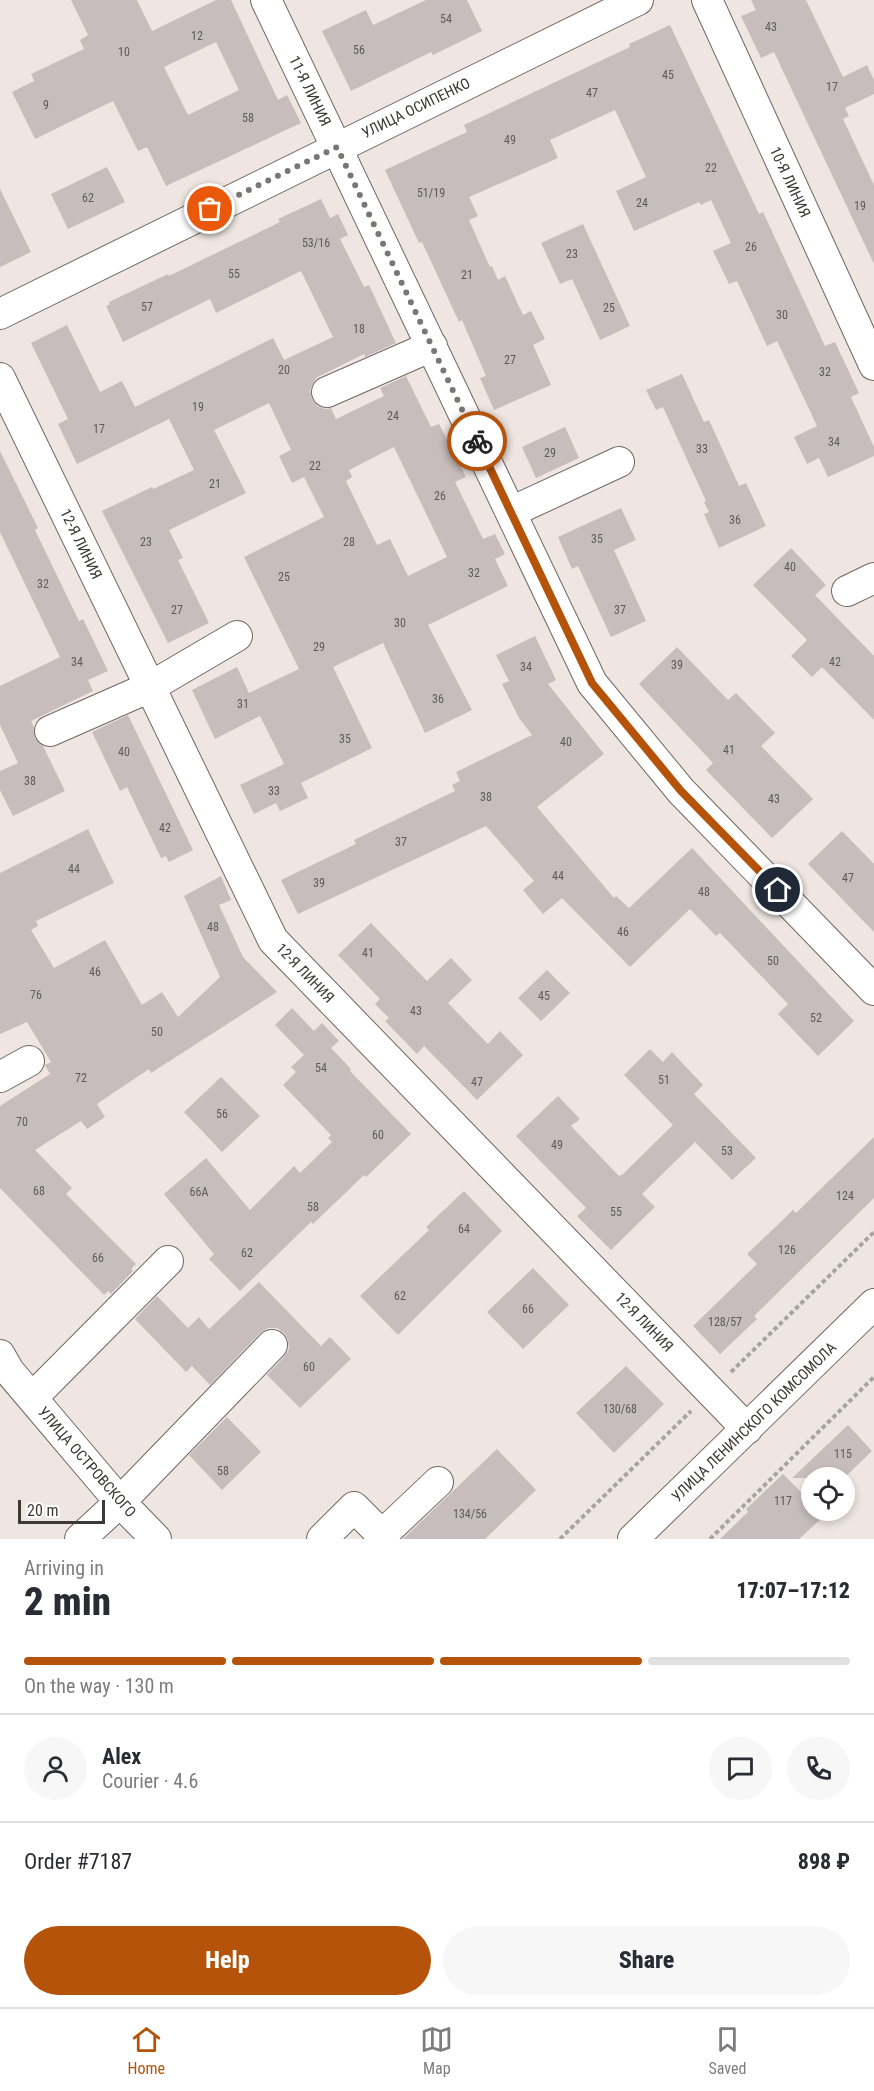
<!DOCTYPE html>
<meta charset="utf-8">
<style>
body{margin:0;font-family:"Roboto Condensed",sans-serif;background:#f7f7f7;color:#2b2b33;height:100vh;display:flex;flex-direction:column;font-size:22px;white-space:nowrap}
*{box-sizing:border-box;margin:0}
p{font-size:20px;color:#7c7c81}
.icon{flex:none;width:33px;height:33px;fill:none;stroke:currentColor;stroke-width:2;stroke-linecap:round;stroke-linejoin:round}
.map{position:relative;height:1539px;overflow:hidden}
.sheet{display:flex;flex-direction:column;background:#fff;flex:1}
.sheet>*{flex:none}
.tools{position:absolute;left:801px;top:1467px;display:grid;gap:12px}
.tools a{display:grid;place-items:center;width:54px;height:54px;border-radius:50%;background:#fff;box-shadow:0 3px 9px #0003;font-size:30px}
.scale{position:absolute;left:18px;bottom:15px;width:87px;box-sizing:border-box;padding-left:6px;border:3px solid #3c3937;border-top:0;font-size:16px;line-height:21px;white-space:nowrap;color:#3c3937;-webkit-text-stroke:4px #fff;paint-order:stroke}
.pin{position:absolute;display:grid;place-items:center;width:51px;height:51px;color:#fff;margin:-26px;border:3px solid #fff;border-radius:50%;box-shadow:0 2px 6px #0007}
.courier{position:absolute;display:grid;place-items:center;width:60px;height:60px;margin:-30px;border:4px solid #b45309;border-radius:50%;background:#fff;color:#222;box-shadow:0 2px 8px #0007}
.overview em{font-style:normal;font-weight:800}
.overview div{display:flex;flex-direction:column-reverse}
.overview{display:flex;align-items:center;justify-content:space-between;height:102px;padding:0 24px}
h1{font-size:39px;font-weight:800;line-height:45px}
.bar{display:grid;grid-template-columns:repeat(4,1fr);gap:9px 6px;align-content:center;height:72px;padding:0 24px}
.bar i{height:8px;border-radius:4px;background:#e1e1e2}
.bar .current{background:#b45309}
.bar p{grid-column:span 4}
.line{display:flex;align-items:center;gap:15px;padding:0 24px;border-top:2px solid #e1e1e2}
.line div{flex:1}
.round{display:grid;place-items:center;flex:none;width:63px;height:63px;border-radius:32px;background:#f7f7f7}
.cta{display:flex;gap:12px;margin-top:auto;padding:12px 24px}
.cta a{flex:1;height:69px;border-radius:36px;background:#b45309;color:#fff;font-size:24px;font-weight:800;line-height:69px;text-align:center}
.cta a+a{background:#f7f7f7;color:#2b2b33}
.tab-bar{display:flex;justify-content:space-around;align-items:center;height:84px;border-top:2px solid #e1e1e2;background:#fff;font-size:16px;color:#7c7c81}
.tab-bar a{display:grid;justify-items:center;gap:3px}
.tab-bar .current{color:#b45309}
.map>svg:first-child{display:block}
.building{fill:#c7bdbc;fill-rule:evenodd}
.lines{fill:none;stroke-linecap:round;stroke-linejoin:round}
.minor-casing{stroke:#6f6763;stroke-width:32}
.path{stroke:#aaa4a0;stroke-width:4;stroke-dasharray:4.5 3;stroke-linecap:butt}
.minor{stroke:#fff;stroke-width:30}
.done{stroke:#7b7672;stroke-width:6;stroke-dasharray:0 10.8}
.route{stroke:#b45309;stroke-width:8}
.labels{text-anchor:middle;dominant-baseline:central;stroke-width:4.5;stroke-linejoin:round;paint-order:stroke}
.number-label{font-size:12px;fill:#5f5a58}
.street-label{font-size:15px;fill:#3c3937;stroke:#fff}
</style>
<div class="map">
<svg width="874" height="1539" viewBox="0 0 874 1539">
<rect width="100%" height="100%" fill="#efe6e1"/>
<path class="building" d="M71,0h66l15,31 64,-31h15l47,100 9,-5 14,28 -135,63 -19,-39 -9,4 -25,-50 -78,38 -23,-47 22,-11 -3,-7 53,-25 -4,-9 8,-5zM216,42l23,48 -51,25 -24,-48z
M426,0h41l15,31 -49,24 -2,-3 -80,39 -29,-60 44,-21 7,15z
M751,0h55l37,77 24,-12 7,15v14l-29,14 4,8 -6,3 31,66v79l-100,-212 -13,6 -20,-42 15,-6z
M670,25l89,189 4,-2 62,134 10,-4 24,51 -8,4 23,50v9l-46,21 -9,-19 -12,6 -13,-27 23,-11 -40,-85 -10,5 -30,-65 -8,3 -16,-33 18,-8 -20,-43 -10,5 -2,-3 -65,29 -18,-40 30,-14 -31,-67 -65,30 8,18 -89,39 9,19 -9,4 21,47 2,-1 6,14 7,-4 18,39 8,-4 14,28 -12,6 18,40 -57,25 -14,-32 6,-2 -24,-56 -3,2 -37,-80 -3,1 -34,-73 82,-38 -3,-7 166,-78 -1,-3z
M107,167l18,35 -57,27 -17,-35z
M0,189l31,63 -31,15z
M321,199l9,19 8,-4 10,21 -8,4 24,48 5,-2 27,58 -31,14 -1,-3 -48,24 -6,12 2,9 5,7 8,3 6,-1 5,11 48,-23 -4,-8 26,-12 25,51 8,-3 27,53 -11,5 28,57 12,-5 10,20 -10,5 13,27 -80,39 44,85 -47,23 -42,-90 -50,24 39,81 -71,35 7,15 -28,13 -4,-8 -22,11 -14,-29 44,-21 -24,-48 -45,23 -23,-49 45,-23 12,26 50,-24 -55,-112 80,-40 -20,-40 -12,6 -13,-27 12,-6 -22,-47 -55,27 32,63 -77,37 14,28 -5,2 31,63 -41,20 -66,-132 50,-24 1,2 41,-19 -25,-51 -92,45 -19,-40 10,-5 -37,-76 36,-18 33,67 22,-11 13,26 138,-69 11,22 49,-23 -32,-66 -85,42 -6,-14 -87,43 -17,-36 4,-2 -1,-2 59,-28 1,2 111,-54 -2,-3zM394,447l53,110 -39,19 -18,-37 -13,6 -31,-64 6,-4 -3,-7z
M583,224l47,102 -30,14 -28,-61 -12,5 -19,-41z
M682,374l22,48 5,-2 30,66 7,-3 20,43 -47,22 -15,-34 5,-2 -5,-10 2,-1 -43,-94 -7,3 -10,-20z
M565,427l14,31 -43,20 -14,-31z
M0,451l38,77 -3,2 44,91 4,-2 25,52 -20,9 5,11 -62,30 3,6 1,11 8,8 22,45 -52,25 -13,-26v-19l18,-8 -18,-38v-39l60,-29 -60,-125z
M621,508l15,32 -22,10 32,71 -35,16 -33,-71 -6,3 -14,-32z
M791,548l35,37 -11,10 59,61v64l-52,-53 -10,10 -21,-21 16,-16 -54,-55z
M535,636l21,44 -8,4 56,70 -67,53 77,91 2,-2 13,12 63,-60 162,173 -36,35 -40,-42 10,-10 -68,-71 -4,3 -26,-27 -60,58 -68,-69 -19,16 -20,-24 11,-9 -48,-55 -188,88 -17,-34 75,-36 -2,-4 101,-49 -3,-6 8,-4 -4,-9 76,-37 -13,-17 -17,-34 7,-3 -13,-26z
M677,647l51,53 8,-7 39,40 -14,13 52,53 -41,39 -66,-68 7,-7 -74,-79z
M128,715l65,135 -24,12 -3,-6 -5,2 -34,-71 -7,4 -28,-59z
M88,829l26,54 -78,38 2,5 -7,4 23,38 51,-28 37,65 20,-13 16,25 42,-40 -36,-81 37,-20 10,24 -12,5 24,52 34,35 -126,81 -2,-4 -52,35 8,13 -18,12 -6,-8 -46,29 37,38 -6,6 70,70 -5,5 2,2 -22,23 -3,-3 -4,4 -104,-107v-82l50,-32 -5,-9 6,-3 -24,-40 -27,12v-161z
M842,831l32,33v68l-66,-68z
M371,923l56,58 24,-23 21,22 -24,23 40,41 12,-13 23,24 -46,45 -53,-54 -7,8 -32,-33 4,-3 -14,-14 5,-5 -42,-44z
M547,970l23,23 -29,28 -23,-23z
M292,1008l22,23 8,-8 17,18 -8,7 20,21 -1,2 61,63 -45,43 -2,-2 -51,49 -2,-2 -71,69 -31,-32 5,-5 -50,-60 42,-36 44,52 44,-44 6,7 32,-31 -4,-4 3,-3 -48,-50 13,-13 -5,-5 13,-12 -29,-30z
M650,1049l13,13 9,-10 31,33 -9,9 62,64 -24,22 -37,-38 -53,52 13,13 -44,43 -34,-34 9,-8 -70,-72 42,-40 22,23 -9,7 48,50 4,-2 50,-49 -49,-50z
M221,1077l39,39 -38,36 -38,-40z
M874,1137v61l-120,118 3,3 -37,35 -27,-28 64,-62 -10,-10 46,-44 3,3z
M464,1191l38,40 -104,104 -38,-39 69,-66 -3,-3z
M533,1268l36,37 -46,44 -36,-37z
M259,1282l62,64 9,-9 21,22 -51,49 -33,-33 17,-18 5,-8 -1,-9 -4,-7 -7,-5h-9l-8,5 -50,52 -18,-19 -6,6 -51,-53 22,-23 31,32 11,-11 10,12z
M626,1366l38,38 -50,49 -38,-40z
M227,1417l34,35 -39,38 -33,-35z
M848,1425l24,26 -28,27h-52z
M497,1449l39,41 -51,49h-82z
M783,1474l29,29v7h6l6,6 -25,23h-79l28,-27 -2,-3z"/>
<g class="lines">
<g class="minor-casing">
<path id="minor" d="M266,0l326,683 89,108 193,199
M707,0l167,365
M0,314l638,-314
M0,378l273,562 474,489
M327,392l105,-46
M511,512l108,-50
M847,591l27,-13
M50,731l100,-44 87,-51
M0,1077l29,-16
M0,1355l9,16 111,131 36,37
M32,1398l136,-137
M80,1539l40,-37 152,-157
M322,1539l32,-32 28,28 56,-53
M633,1539l241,-235"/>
</g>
<path class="path" d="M731,1372l143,-140
M560,1539l131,-128
M710,1539l164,-162"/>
<use href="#minor" class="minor"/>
</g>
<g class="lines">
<path class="done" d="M210,209l127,-62 140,294"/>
<path class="route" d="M477,441l115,242 89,108 97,99"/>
</g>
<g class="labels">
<g class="number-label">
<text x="446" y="19">54</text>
<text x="771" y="27">43</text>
<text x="197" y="36">12</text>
<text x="359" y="50">56</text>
<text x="124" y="52">10</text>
<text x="668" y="75">45</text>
<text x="832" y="87">17</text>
<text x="592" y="93">47</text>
<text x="46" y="105">9</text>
<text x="248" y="118">58</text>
<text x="510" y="140">49</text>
<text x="711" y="168">22</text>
<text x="431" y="193">51/19</text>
<text x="88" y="198">62</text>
<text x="642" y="203">24</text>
<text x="860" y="206">19</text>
<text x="316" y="243">53/16</text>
<text x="751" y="247">26</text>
<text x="572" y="254">23</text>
<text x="234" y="274">55</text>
<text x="467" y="275">21</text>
<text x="147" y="307">57</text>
<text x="609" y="308">25</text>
<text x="782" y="315">30</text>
<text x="359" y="329">18</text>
<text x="510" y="360">27</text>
<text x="284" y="370">20</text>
<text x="825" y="372">32</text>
<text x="198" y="407">19</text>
<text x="393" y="416">24</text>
<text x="99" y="429">17</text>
<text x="834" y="442">34</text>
<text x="702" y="449">33</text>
<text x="550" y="453">29</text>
<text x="315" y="466">22</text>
<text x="215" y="484">21</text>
<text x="440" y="496">26</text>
<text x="735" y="520">36</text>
<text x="597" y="539">35</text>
<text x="146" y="542">23</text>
<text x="349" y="542">28</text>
<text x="790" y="567">40</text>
<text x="474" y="573">32</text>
<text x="284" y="577">25</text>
<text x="43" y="584">32</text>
<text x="177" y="610">27</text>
<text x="620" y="610">37</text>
<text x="400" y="623">30</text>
<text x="319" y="647">29</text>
<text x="77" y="662">34</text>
<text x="835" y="662">42</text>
<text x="677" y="665">39</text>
<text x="526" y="667">34</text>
<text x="438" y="699">36</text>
<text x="243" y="704">31</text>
<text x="345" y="739">35</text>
<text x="566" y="742">40</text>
<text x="729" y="750">41</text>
<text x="124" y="752">40</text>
<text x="30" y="781">38</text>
<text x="274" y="791">33</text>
<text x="486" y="797">38</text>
<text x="774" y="799">43</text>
<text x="165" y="828">42</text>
<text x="401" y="842">37</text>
<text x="74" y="869">44</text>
<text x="558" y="876">44</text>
<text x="848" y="878">47</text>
<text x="319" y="883">39</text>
<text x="704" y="892">48</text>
<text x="213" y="927">48</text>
<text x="623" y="932">46</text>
<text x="368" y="953">41</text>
<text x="773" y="961">50</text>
<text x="95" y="972">46</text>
<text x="36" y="995">76</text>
<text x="544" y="996">45</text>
<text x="416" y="1011">43</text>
<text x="816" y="1018">52</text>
<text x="157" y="1032">50</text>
<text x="321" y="1068">54</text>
<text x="81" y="1078">72</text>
<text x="664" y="1080">51</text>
<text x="477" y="1082">47</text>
<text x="222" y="1114">56</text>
<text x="22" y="1122">70</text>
<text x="378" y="1135">60</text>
<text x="557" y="1145">49</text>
<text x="727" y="1151">53</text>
<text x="39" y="1191">68</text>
<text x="199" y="1192">66А</text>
<text x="845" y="1196">124</text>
<text x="313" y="1207">58</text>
<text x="616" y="1212">55</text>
<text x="464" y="1229">64</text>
<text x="787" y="1250">126</text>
<text x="247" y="1253">62</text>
<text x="98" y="1258">66</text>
<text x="400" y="1296">62</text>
<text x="528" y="1309">66</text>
<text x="725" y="1322">128/57</text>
<text x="309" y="1367">60</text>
<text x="620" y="1409">130/68</text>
<text x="843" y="1454">115</text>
<text x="223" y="1471">58</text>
<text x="783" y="1501">117</text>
<text x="470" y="1514">134/56</text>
</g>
<g class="street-label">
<text transform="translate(310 91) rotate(64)">11-Я ЛИНИЯ</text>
<text transform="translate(416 108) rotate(-26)">УЛИЦА ОСИПЕНКО</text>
<text transform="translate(790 182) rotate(65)">10-Я ЛИНИЯ</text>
<text transform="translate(81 544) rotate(64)">12-Я ЛИНИЯ</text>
<text transform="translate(305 973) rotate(46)">12-Я ЛИНИЯ</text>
<text transform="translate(644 1322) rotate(46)">12-Я ЛИНИЯ</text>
<text transform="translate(754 1422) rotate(-44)">УЛИЦА ЛЕНИНСКОГО КОМСОМОЛА</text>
<text transform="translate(87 1462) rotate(49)">УЛИЦА ОСТРОВСКОГО</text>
</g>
</g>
</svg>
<div class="tools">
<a><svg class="icon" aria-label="locate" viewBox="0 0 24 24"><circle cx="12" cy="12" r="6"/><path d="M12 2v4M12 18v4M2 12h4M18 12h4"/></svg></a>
</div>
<div class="scale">20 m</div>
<div class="pin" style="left:210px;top:209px;background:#ea580c"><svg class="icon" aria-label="bag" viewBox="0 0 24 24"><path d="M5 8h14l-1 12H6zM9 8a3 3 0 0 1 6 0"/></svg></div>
<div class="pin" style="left:778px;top:890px;background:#1f2937"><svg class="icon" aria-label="home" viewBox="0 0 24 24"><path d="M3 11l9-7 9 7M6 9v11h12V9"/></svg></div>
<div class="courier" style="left:477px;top:441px"><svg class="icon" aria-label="bike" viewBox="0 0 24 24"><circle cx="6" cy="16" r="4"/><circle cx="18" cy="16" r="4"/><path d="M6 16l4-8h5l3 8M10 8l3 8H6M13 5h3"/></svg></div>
</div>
<section class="sheet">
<div class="overview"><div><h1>2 min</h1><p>Arriving in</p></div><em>17:07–17:12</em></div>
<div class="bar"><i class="current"></i><i class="current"></i><i class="current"></i><i></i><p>On the way · 130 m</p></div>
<div class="line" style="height:108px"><a class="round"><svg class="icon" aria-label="person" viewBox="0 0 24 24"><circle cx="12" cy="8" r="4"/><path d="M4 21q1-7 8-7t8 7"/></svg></a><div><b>Alex</b><p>Courier · 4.6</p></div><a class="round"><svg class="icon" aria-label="chat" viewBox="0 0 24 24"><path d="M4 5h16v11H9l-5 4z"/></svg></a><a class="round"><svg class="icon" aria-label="phone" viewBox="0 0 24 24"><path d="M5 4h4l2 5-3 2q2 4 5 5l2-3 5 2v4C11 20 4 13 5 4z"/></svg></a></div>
<div class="line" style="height:78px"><div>Order #7187</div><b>898 ₽</b></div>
<div class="cta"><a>Help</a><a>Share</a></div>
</section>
<nav class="tab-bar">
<a class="current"><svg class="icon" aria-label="home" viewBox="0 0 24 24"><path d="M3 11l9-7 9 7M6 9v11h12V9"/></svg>Home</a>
<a><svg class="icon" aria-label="map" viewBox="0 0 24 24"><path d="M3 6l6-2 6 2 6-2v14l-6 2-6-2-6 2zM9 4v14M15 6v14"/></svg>Map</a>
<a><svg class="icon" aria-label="saved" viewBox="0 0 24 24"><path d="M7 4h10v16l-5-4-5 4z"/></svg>Saved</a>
</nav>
